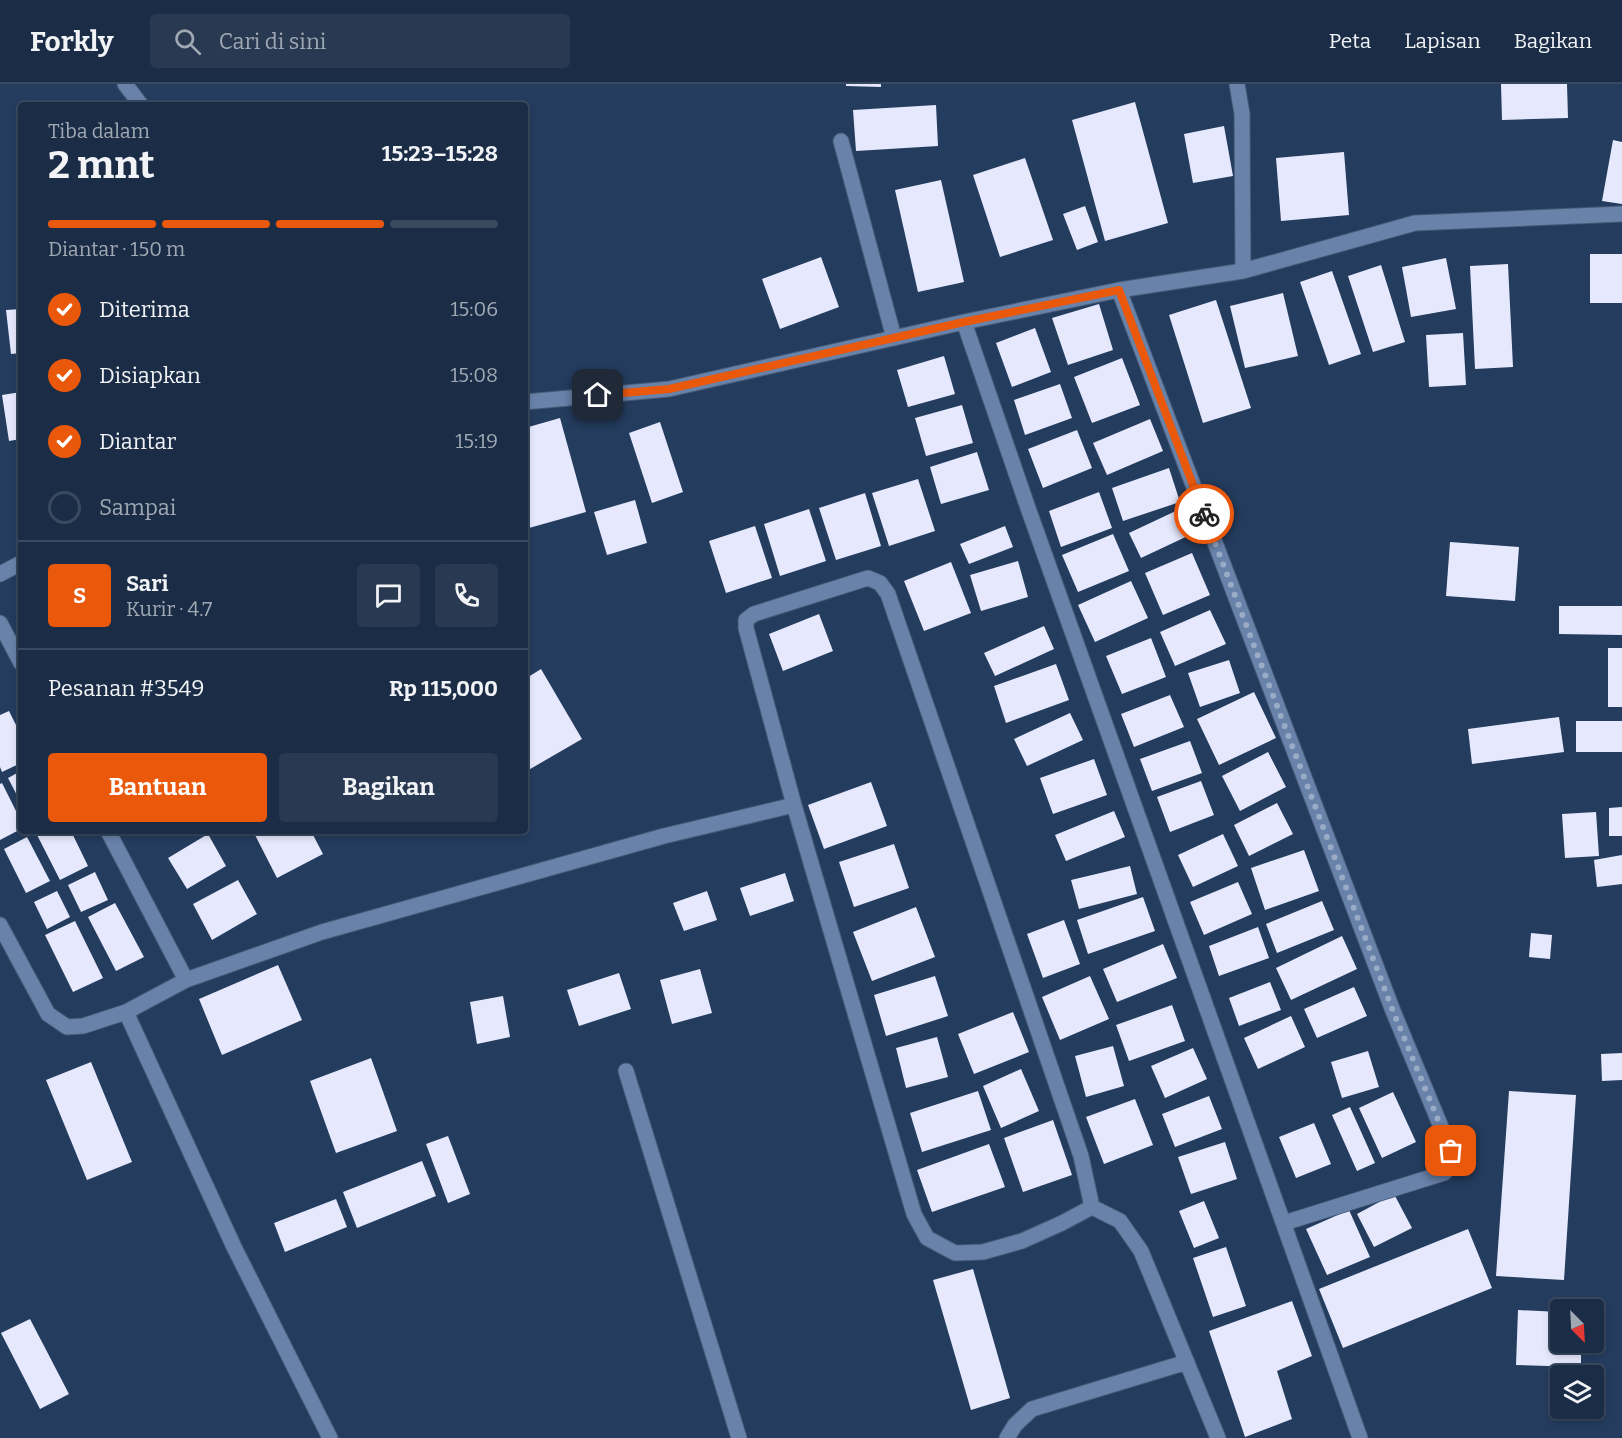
<!DOCTYPE html>
<html lang="id">
<meta charset="utf-8">
<style>
body{margin:0;font-family:Bitter,serif;background:#283951;color:#f1f3f6;height:100vh;display:flex;flex-direction:column;font-size:22px;white-space:nowrap}
*{box-sizing:border-box;margin:0}
p{font-size:20px;color:#a0a8b3}
.icon{flex:none;width:33px;height:33px;fill:none;stroke:currentColor;stroke-width:2;stroke-linecap:round;stroke-linejoin:round}
.map{position:relative;flex:1;overflow:hidden}
.panel{position:absolute;left:18px;top:18px;width:510px;height:732px;display:flex;flex-direction:column;background:#1b2d46;border-radius:6px;box-shadow:0 3px 9px #0003,0 0 0 2px #39495f}
.panel>*{flex:none}
.needle{width:39px;rotate:156deg}
.controls{position:absolute;left:1550px;top:1215px;display:grid;gap:12px}
.controls a{display:grid;place-items:center;width:54px;height:54px;border-radius:6px;background:#1b2d46;box-shadow:0 3px 9px #0003,0 0 0 2px #39495f;font-size:30px}
.pin{position:absolute;display:grid;place-items:center;width:51px;height:51px;color:#fff;margin:-26px;border-radius:12px;box-shadow:0 3px 9px #0006}
.courier{position:absolute;display:grid;place-items:center;width:60px;height:60px;margin:-30px;border:4px solid #ea580c;border-radius:50%;background:#fff;color:#222;box-shadow:0 2px 8px #0007}
.summary em{font-style:normal;font-weight:700}
.summary div{display:flex;flex-direction:column-reverse}
.summary{display:flex;align-items:center;justify-content:space-between;height:102px;padding:0 30px}
h1{font-size:39px;font-weight:700;line-height:45px}
.bar{display:grid;grid-template-columns:repeat(4,1fr);gap:9px 6px;align-content:center;height:72px;padding:0 30px}
.bar i{height:8px;border-radius:4px;background:#39495f}
.bar .selected{background:#ea580c}
.bar p{grid-column:span 4}
.line{display:flex;align-items:center;gap:15px;padding:0 30px;border-top:2px solid #39495f}
.line div{flex:1}
.round{display:grid;place-items:center;flex:none;width:63px;height:63px;border-radius:6px;background:#283951}
ol{padding:0 30px;list-style:none}
li{display:flex;align-items:center;gap:18px;height:66px}
li p{margin-inline-start:auto}
li .icon{padding:6px;border-radius:50%;background:#ea580c;color:#fff;stroke-width:4}
li:last-child{color:#a0a8b3}
li i{width:33px;height:33px;border:3px solid #39495f;border-radius:50%}
.action{display:flex;gap:12px;margin-top:auto;padding:12px 30px}
.action a{flex:1;height:69px;border-radius:6px;background:#ea580c;color:#fff;font-size:24px;font-weight:700;line-height:69px;text-align:center}
.action a+a{background:#283951;color:#f1f3f6}
header{display:flex;align-items:center;gap:36px;box-sizing:border-box;height:84px;padding:0 30px;background:#1b2d46;border-bottom:2px solid #39495f}
header strong{font-size:28px}
nav{display:flex;gap:33px;margin-inline-start:auto;font-size:21px}
.search{width:420px;height:54px;background:#283951;display:flex;align-items:center;gap:15px;box-sizing:border-box;padding:0 21px;border-radius:6px;color:#a0a8b3;font-size:22px}
.map>svg:first-child{display:block}
.building{fill:#e6e9fd}
.lines{fill:none;stroke-linecap:round;stroke-linejoin:round}
.lane-casing{stroke:#445976;stroke-width:17}
.street-casing{stroke:#445976;stroke-width:17}
.lane{stroke:#6882a9;stroke-width:15}
.street{stroke:#6882a9;stroke-width:15}
.done{stroke:#99abc5;stroke-width:6;stroke-dasharray:0 10.8}
.route{stroke:#ea580c;stroke-width:8}
</style>
<header>
<strong>Forkly</strong>
<div class="search"><svg class="icon" aria-label="search" viewBox="0 0 24 24"><circle cx="10" cy="10" r="6"/><path d="M15 15l6 6"/></svg>Cari di sini</div>
<nav><a>Peta</a><a>Lapisan</a><a>Bagikan</a></nav>
</header>
<div class="map">
<svg width="1622" height="1354" viewBox="0 0 1622 1354">
<rect width="100%" height="100%" fill="#243c5e"/>
<path class="building" d="M846,0h35v3l-35,-1z
M1501,0h66l1,34 -66,2z
M1135,18l33,121 -63,18 -33,-121z
M936,21l2,41 -82,5 -3,-41z
M1224,42l9,50 -40,7 -9,-49z
M1613,56l9,2v62l-20,-3z
M1344,68l5,63 -68,6 -5,-63z
M1025,74l28,82 -53,17 -27,-82z
M941,96l23,102 -46,10 -23,-102z
M1085,122l13,36 -21,8 -14,-36z
M1590,170h32v49h-32z
M821,173l18,50 -59,22 -18,-50z
M1446,174l10,51 -45,8 -9,-50z
M1508,180l5,103 -38,2 -5,-103z
M1381,181l24,77 -32,10 -25,-76z
M1332,187l29,83 -32,11 -29,-83z
M1283,209l15,63 -53,12 -15,-62z
M1216,216l35,108 -48,15 -34,-108z
M1099,220l14,46 -45,15 -16,-47z
M21,225v44l-10,1 -5,-44z
M1035,244l16,44 -39,15 -16,-44z
M1463,249l3,52 -37,2 -3,-52z
M944,272l11,38 -47,13 -11,-37z
M1122,274l18,47 -48,18 -18,-46z
M1060,300l12,34 -47,17 -11,-35z
M21,308v47l-12,2 -7,-46z
M962,321l11,38 -47,13 -11,-38z
M560,334l26,94 -57,16 -4,-13v-87z
M1150,335l13,32 -56,24 -14,-32z
M660,338l23,70 -31,11 -23,-70z
M1077,346l15,38 -49,20 -15,-39z
M977,368l12,38 -48,14 -11,-37z
M1169,384l11,34 -57,19 -11,-33z
M918,395l17,52 -46,15 -17,-53z
M1099,408l13,36 -51,19 -12,-36z
M865,409l16,53 -45,14 -17,-52z
M635,416l12,43 -40,12 -13,-43z
M809,425l17,52 -46,15 -16,-52z
M1180,425l12,25 -51,24 -12,-25z
M755,442l17,52 -46,15 -17,-52z
M1005,442l8,21 -44,17 -9,-20z
M1113,450l16,37 -51,21 -16,-37z
M1450,458l69,5 -4,54 -69,-5z
M1192,469l18,42 -47,20 -18,-42z
M1018,477l10,36 -47,14 -11,-36z
M951,478l20,51 -47,18 -20,-50z
M1131,497l17,37 -53,24 -17,-37z
M1559,522h63v29l-63,-1z
M1210,526l16,34 -51,22 -15,-34z
M819,530l14,37 -50,20 -14,-37z
M1044,542l10,23 -59,27 -11,-23z
M1151,554l15,39 -44,17 -16,-38z
M1608,564h14v59h-14z
M1229,576l11,33 -40,14 -12,-34z
M1056,580l13,36 -63,23 -12,-37z
M541,585l41,70 -57,33v-93z
M1254,608l22,46 -57,27 -22,-46z
M1170,611l14,32 -50,20 -13,-33z
M9,627l12,24v28l-19,9 -2,-5v-52z
M1070,629l13,27 -56,26 -13,-27z
M1559,633l5,35 -92,12 -4,-35z
M1576,637h46v31h-46z
M1190,657l12,32 -50,18 -12,-32z
M1268,668l18,35 -46,24 -18,-35z
M1094,675l13,36 -54,19 -13,-36z
M21,687v32l-13,-25z
M1201,697l13,34 -44,17 -13,-35z
M871,698l16,44 -63,23 -16,-44z
M2,699l19,38v8l-21,11v-56z
M1277,719l16,31 -44,22 -15,-31z
M1622,723v29h-13v-28z
M1114,727l11,26 -59,24 -11,-26z
M1596,728l3,44 -34,2 -3,-44z
M35,747h36l17,35 -28,14z
M253,747h58l12,23 -46,24z
M208,750l18,32 -39,23 -19,-31z
M1223,750l15,32 -45,21 -15,-32z
M27,753l23,44 -24,12 -22,-44z
M894,760l15,44 -55,19 -15,-45z
M1304,766l15,41 -54,19 -14,-42z
M1622,771v29l-25,3 -3,-27z
M1130,782l7,28 -58,15 -8,-29z
M95,788l13,28 -27,12 -13,-27z
M785,789l9,28 -44,15 -10,-28z
M238,796l19,34 -45,26 -19,-36z
M1238,798l14,32 -48,21 -14,-33z
M57,807l13,26 -23,12 -13,-27z
M707,807l10,29 -33,11 -11,-28z
M1143,813l12,34 -67,23 -11,-34z
M1322,817l12,29 -57,23 -11,-29z
M115,819l29,54 -28,14 -28,-54z
M916,823l19,50 -63,24 -19,-49z
M1064,836l16,44 -37,14 -16,-44z
M75,837l28,57 -30,14 -28,-57z
M1258,843l11,31 -50,18 -10,-30z
M1531,849l21,2 -2,24 -21,-2z
M1342,852l15,33 -66,31 -15,-32z
M1163,860l14,34 -60,24 -14,-33z
M278,881l24,55 -80,35 -23,-56z
M700,885l12,44 -40,11 -12,-44z
M619,889l12,36 -52,17 -12,-36z
M935,892l13,40 -62,20 -12,-41z
M1090,892l19,43 -49,21 -18,-43z
M1270,898l11,28 -42,16 -10,-28z
M1354,903l13,29 -50,22 -13,-29z
M503,912l7,41 -33,7 -7,-42z
M1172,921l13,36 -56,20 -13,-36z
M1013,928l16,40 -55,22 -16,-40z
M1291,932l14,31 -47,22 -14,-31z
M937,953l11,40 -42,11 -10,-40z
M1113,962l11,40 -38,11 -11,-41z
M1193,964l14,31 -42,19 -14,-32z
M1368,967l11,36 -37,11 -11,-36z
M1622,969v27l-20,1 -1,-27z
M371,974l26,73 -61,22 -26,-72z
M91,978l41,100 -45,18 -41,-100z
M1021,985l18,42 -38,17 -18,-42z
M978,1007l13,39 -69,22 -12,-39z
M1509,1007l67,4 -12,185 -68,-4z
M1393,1008l23,50 -34,16 -23,-50z
M1209,1012l13,33 -47,18 -13,-33z
M1135,1015l18,46 -49,19 -18,-47z
M1350,1023l25,56 -18,8 -25,-56z
M1053,1036l19,55 -49,17 -19,-54z
M1314,1039l17,41 -35,14 -17,-41z
M448,1052l22,58 -22,9 -22,-59z
M1225,1058l12,37 -46,15 -13,-37z
M989,1060l16,43 -73,25 -15,-42z
M422,1077l14,35 -79,32 -14,-36z
M1394,1110l18,34 -38,19 -17,-33z
M336,1115l11,28 -62,25 -11,-29z
M1204,1117l15,37 -25,10 -15,-37z
M1349,1126l21,47 -43,18 -21,-46z
M1468,1145l24,59 -149,60 -24,-59z
M1226,1163l20,59 -33,11 -20,-59z
M973,1185l37,129 -39,12 -38,-130z
M1292,1217l20,55 -35,15 15,48 -47,18 -36,-106z
M1518,1226l42,2v30h21v25l-65,-2z
M30,1235l39,75 -29,15 -39,-76z"/>
<g class="lines">
<g class="lane-casing">
<path id="lane" d="M626,987l113,367"/>
</g>
<g class="street-casing">
<path id="street" d="M125,0l16,21
M1237,0l5,30 1,157
M841,57l53,197
M1119,206l274,721 58,140c0,10 1,15 -7,22l-160,50
M964,238l64,186 332,930
M525,318l144,-13 295,-67 155,-32 124,-19 172,-48 207,-9
M0,490l21,-11
M0,539l21,40
M794,721l-48,-177v-8l8,-6 114,-36 12,5 8,11 193,562 11,51
M108,747l78,149 -60,32 108,235 96,191
M0,841l48,89 19,13 16,-1 43,-14
M186,896l136,-48 342,-96 130,-31 120,409 13,24 28,15 28,-1 39,-11 40,-18 30,-16 28,14 21,30 77,187
M1007,1354l8,-13 17,-16 155,-47"/>
</g>
<use href="#lane" class="lane"/>
<use href="#street" class="street"/>
</g>
<g class="lines">
<path class="done" d="M1204,430l189,497 58,140"/>
<path class="route" d="M598,311l71,-6 295,-67 155,-32 85,224"/>
</g>
</svg>
<div class="controls">
<a><svg class="needle" viewBox="-14 -14 28 28"><path d="M0-13l5 13h-10z" fill="#e53935"/><path d="M0 13l5-13h-10z" fill="#a0a8b3"/></svg></a>
<a><svg class="icon" aria-label="layers" viewBox="0 0 24 24"><path d="M12 4l9 5-9 5-9-5zM3 14l9 5 9-5"/></svg></a>
</div>
<div class="pin" style="left:1451px;top:1067px;background:#ea580c"><svg class="icon" aria-label="bag" viewBox="0 0 24 24"><path d="M5 8h14l-1 12H6zM9 8a3 3 0 0 1 6 0"/></svg></div>
<div class="pin" style="left:598px;top:311px;background:#1f2937"><svg class="icon" aria-label="home" viewBox="0 0 24 24"><path d="M3 11l9-7 9 7M6 9v11h12V9"/></svg></div>
<div class="courier" style="left:1204px;top:430px"><svg class="icon" aria-label="bike" viewBox="0 0 24 24"><circle cx="6" cy="16" r="4"/><circle cx="18" cy="16" r="4"/><path d="M6 16l4-8h5l3 8M10 8l3 8H6M13 5h3"/></svg></div>
<section class="panel">
<div class="summary"><div><h1>2 mnt</h1><p>Tiba dalam</p></div><em>15:23–15:28</em></div>
<div class="bar"><i class="selected"></i><i class="selected"></i><i class="selected"></i><i></i><p>Diantar · 150 m</p></div>
<ol>
<li><svg class="icon" aria-label="check" viewBox="0 0 24 24"><path d="M5 12l5 5 9-10"/></svg>Diterima<p>15:06</p></li>
<li><svg class="icon" aria-label="check" viewBox="0 0 24 24"><path d="M5 12l5 5 9-10"/></svg>Disiapkan<p>15:08</p></li>
<li><svg class="icon" aria-label="check" viewBox="0 0 24 24"><path d="M5 12l5 5 9-10"/></svg>Diantar<p>15:19</p></li>
<li><i></i>Sampai</li>
</ol>
<div class="line" style="height:108px"><b class="round" style="background:#ea580c;color:#fff">S</b><div><b>Sari</b><p>Kurir · 4.7</p></div><a class="round"><svg class="icon" aria-label="chat" viewBox="0 0 24 24"><path d="M4 5h16v11H9l-5 4z"/></svg></a><a class="round"><svg class="icon" aria-label="phone" viewBox="0 0 24 24"><path d="M5 4h4l2 5-3 2q2 4 5 5l2-3 5 2v4C11 20 4 13 5 4z"/></svg></a></div>
<div class="line" style="height:78px"><div>Pesanan #3549</div><b>Rp 115,000</b></div>
<div class="action"><a>Bantuan</a><a>Bagikan</a></div>
</section>
</div>
